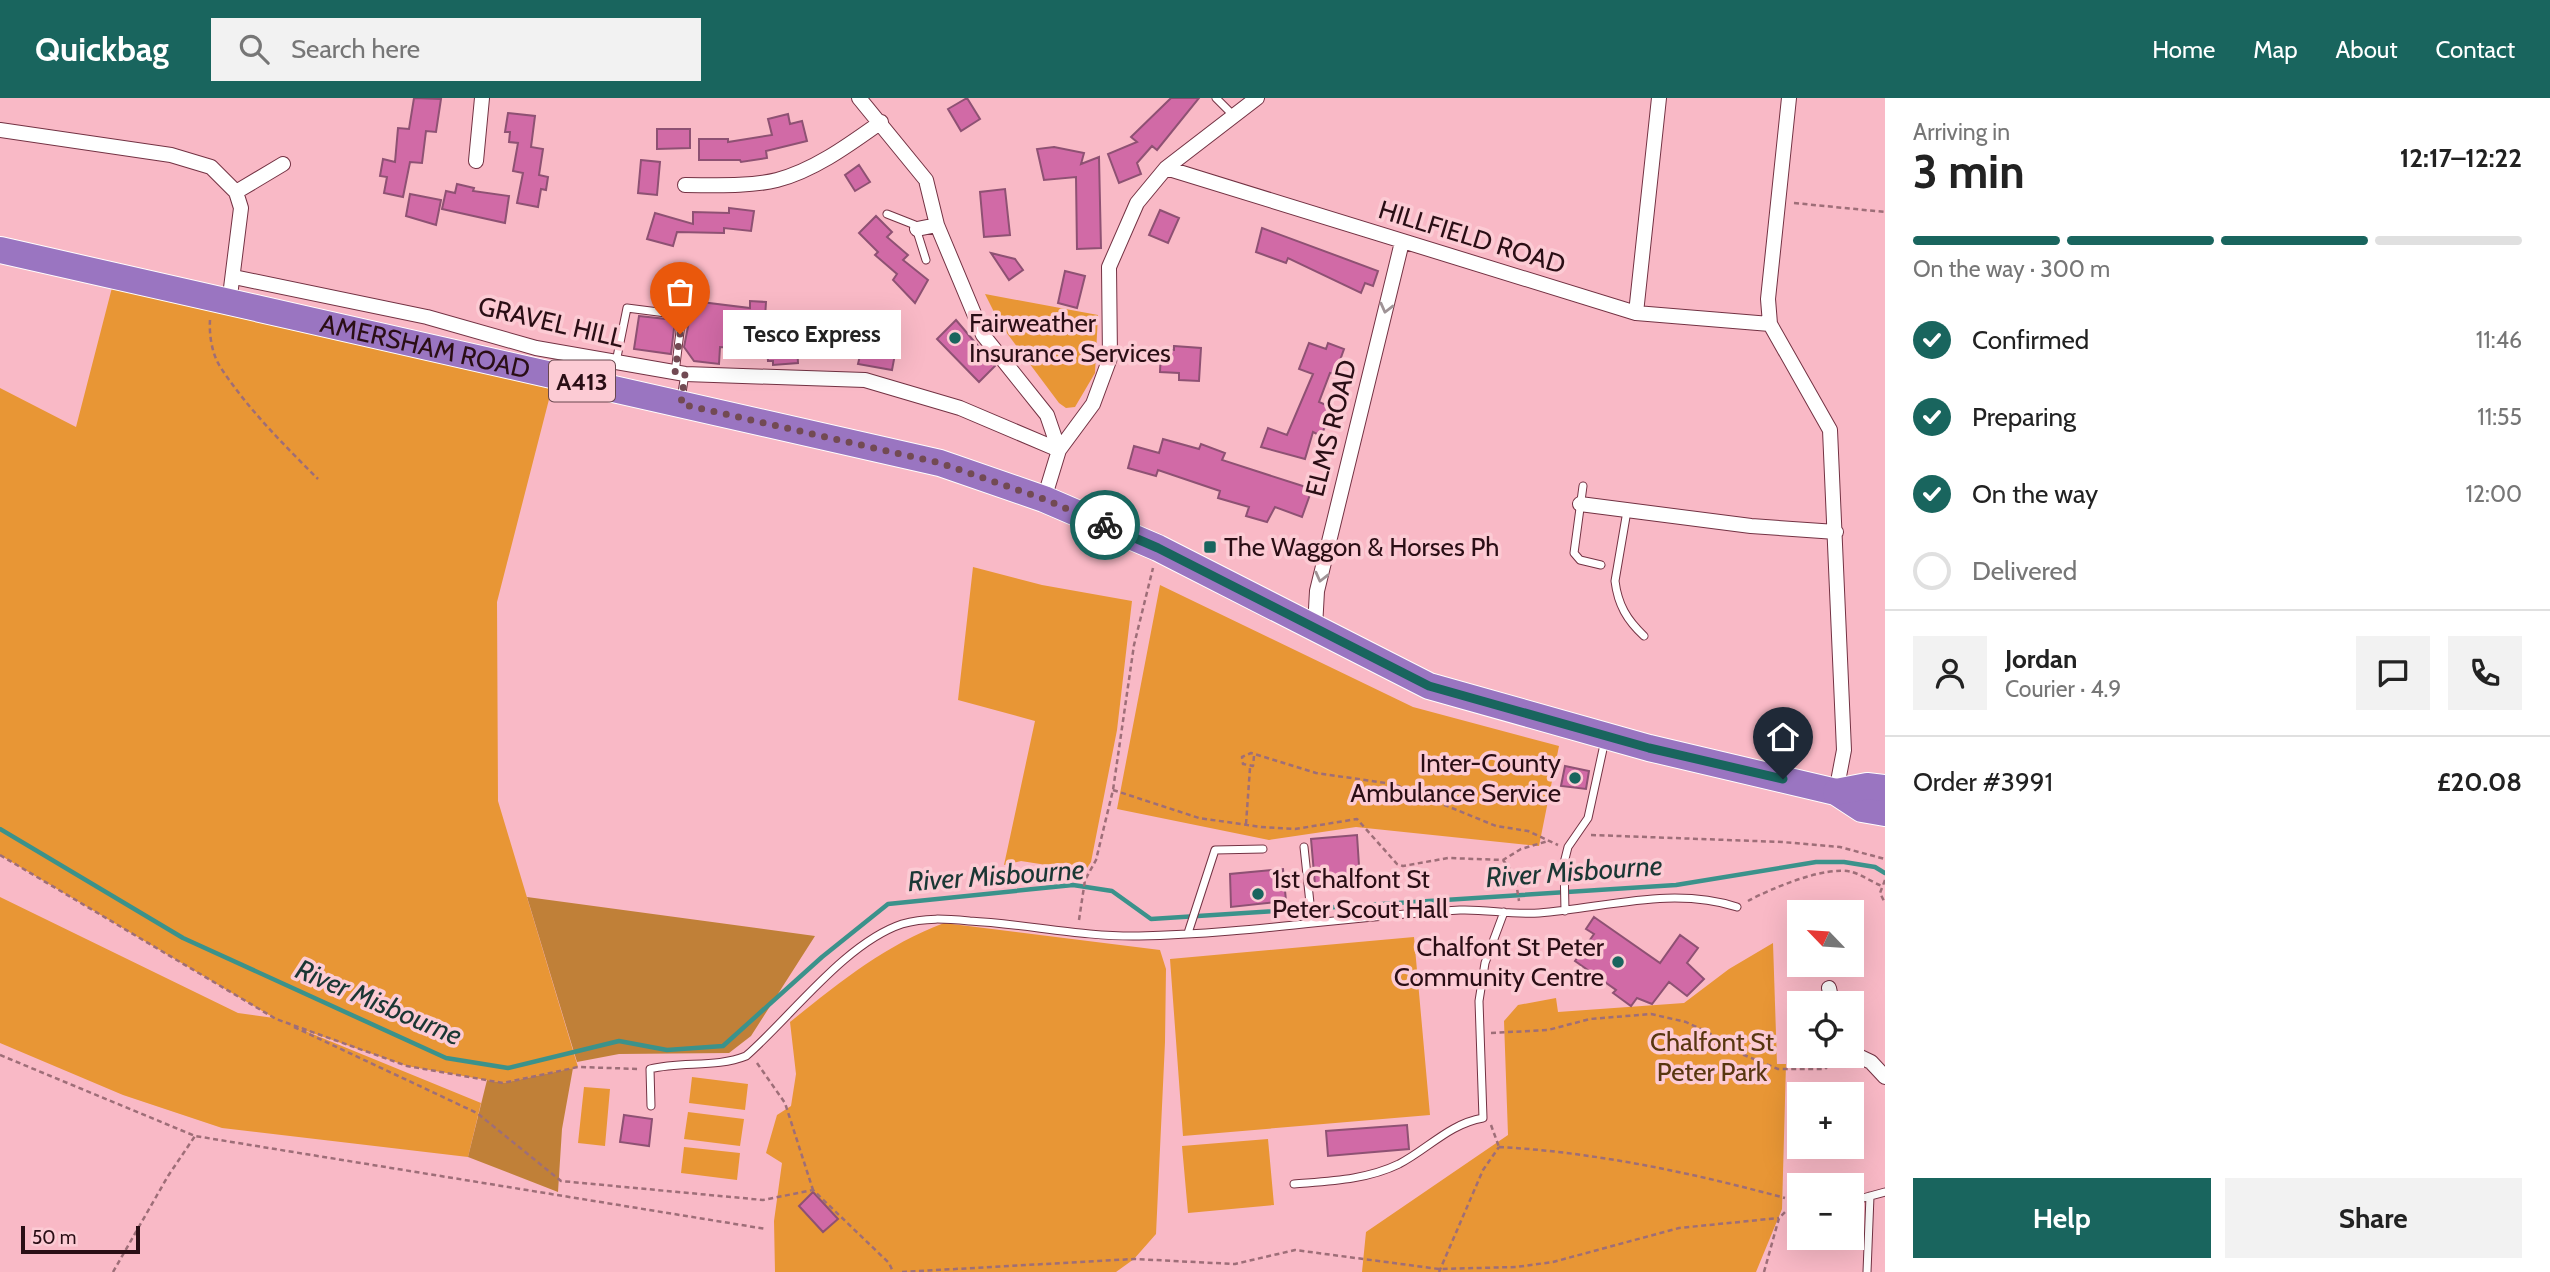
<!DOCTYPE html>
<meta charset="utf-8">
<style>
body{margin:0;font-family:Cabin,sans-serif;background:#f2f2f2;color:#222;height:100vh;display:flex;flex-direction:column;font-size:26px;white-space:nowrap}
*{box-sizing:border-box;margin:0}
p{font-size:23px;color:#767676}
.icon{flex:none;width:38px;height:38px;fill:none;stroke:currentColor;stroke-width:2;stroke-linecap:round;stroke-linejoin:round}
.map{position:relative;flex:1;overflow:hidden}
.sheet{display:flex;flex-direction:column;background:#fff;width:665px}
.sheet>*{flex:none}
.needle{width:46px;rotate:295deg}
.buttons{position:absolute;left:1787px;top:802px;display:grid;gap:14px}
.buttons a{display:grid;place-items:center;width:77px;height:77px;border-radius:0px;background:#fff;box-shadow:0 7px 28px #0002;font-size:35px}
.scale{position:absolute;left:21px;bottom:18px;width:119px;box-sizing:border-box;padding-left:7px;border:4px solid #2a0e15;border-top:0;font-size:19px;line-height:24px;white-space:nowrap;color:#2a0e15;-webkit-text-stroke:5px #fccbd4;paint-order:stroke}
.pin{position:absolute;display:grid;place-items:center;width:60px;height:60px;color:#fff;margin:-72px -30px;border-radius:50% 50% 50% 0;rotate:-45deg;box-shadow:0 0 7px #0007}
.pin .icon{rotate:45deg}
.courier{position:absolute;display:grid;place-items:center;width:70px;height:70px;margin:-35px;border:5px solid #19655e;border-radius:50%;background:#fff;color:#222;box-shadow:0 2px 9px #0007}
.bubble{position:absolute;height:49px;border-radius:0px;background:#fff;box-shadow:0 7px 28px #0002;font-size:23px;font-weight:800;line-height:49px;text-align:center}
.overview em{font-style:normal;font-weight:800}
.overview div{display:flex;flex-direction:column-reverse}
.overview{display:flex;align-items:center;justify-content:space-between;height:119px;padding:0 28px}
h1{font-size:46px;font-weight:800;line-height:52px}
.bar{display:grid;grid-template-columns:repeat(4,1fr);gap:10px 7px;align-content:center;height:84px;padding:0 28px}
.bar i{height:9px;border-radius:5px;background:#e0e0e0}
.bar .on{background:#19655e}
.bar p{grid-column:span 4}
.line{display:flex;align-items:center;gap:18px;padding:0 28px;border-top:2px solid #e0e0e0}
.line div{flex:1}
.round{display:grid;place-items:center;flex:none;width:74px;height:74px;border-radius:0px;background:#f2f2f2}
ol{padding:0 28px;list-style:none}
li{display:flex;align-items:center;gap:21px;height:77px}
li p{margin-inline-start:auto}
li .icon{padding:7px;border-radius:50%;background:#19655e;color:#fff;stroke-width:4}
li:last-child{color:#767676}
li i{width:38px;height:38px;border:4px solid #e0e0e0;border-radius:50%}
.button{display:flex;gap:14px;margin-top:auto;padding:14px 28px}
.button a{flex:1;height:80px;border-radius:0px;background:#19655e;color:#fff;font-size:28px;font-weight:800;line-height:80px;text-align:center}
.button a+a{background:#f2f2f2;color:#222}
header{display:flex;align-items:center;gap:42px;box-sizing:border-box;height:98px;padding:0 35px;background:#19655e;color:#fff}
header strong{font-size:33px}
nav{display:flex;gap:38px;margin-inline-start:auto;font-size:24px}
.search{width:490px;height:63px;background:#f2f2f2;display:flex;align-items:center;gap:18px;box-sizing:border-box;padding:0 24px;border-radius:0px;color:#767676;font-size:26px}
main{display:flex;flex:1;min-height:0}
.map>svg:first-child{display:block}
.green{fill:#e89635}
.forest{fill:#c08038}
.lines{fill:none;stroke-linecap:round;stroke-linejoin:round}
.stream{stroke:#3b928b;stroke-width:4.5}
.building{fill:#d16aa6;stroke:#8e5173;stroke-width:2}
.lane-casing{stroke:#733243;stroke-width:9}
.street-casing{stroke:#733243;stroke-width:16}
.highway-casing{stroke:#fff;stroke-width:28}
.path{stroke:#9e6e78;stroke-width:2.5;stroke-dasharray:5 3.5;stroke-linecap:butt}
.lane{stroke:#fff;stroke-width:7}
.street{stroke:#fff;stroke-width:14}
.highway{stroke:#9a75c1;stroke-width:26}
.oneway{stroke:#9f9396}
.done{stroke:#724a53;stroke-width:7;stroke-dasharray:0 12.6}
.route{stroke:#19655e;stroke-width:9}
.poi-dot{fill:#19655e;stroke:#fccbd4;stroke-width:2.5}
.labels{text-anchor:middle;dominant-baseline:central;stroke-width:7;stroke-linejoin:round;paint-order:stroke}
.shield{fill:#fccbd4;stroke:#69474e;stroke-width:2}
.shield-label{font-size:24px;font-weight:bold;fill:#2a0e15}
.street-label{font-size:26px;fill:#2a0e15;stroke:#fccbd4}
.poi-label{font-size:26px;fill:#2a0e15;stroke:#fccbd4;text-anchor:start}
.park-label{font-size:26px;fill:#58360f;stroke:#fccbd4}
.water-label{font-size:28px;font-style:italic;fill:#1a3734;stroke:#fccbd4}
</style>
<header>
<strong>Quickbag</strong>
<div class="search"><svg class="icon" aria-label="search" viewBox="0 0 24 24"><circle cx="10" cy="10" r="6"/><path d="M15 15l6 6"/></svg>Search here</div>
<nav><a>Home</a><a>Map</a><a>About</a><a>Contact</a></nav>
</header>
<main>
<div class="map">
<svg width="1885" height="1174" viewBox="0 0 1885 1174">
<rect width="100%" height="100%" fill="#f9b9c6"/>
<path class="green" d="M115,178l440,100 -58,226 1,199 80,266 -75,16 -96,-17 -109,-38 183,75 -13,54 -246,-29 -99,-33 -123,-52v-146l238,116 36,5 -274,-163v-467l76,39z
M985,196l113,21 -3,58 -20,34 -9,1 -7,-5 -59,-79z
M973,469l69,18 90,16 -15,129 -26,132 -6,9 -64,-10 -17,4 31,-144 -77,-21z
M1160,487l253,122 146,39 -20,100 -183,-19 -87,13 -152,-31z
M944,825l216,27 6,19 -1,73 -9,192 -22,25 -18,13h-341l-1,-51 8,-58 -16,-10 11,-38 14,-9 5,-32 -6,-52c49,-39 95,-77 154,-99z
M1414,839l16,178 -247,21 -13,-177z
M1773,845l4,121h9l-4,145 -26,63h-394l4,-40 142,-97 -4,-114 14,-16 38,-7 2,14 126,-9 45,-34z
M692,979l56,7 -3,26 -56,-7z
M584,989l26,2 -5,57 -27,-3z
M688,1014l56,7 -4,27 -56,-7z
M1268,1041l6,66 -86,8 -6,-67z
M684,1049l56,6 -3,27 -56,-7z"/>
<path class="forest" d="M527,799l288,39 -64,100 -22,17 -110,1 -42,8z
M573,970l-11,61 -4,63 -90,-35 19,-77 16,3z"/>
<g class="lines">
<path class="stream" d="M0,731l183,109 263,120 62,10 111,-27 48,9 56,-4 99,-89 66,-53 185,-19 39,6 39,28 525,-34 140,-23h28l31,5 10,6"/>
</g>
<path class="building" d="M414,0l27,1 -5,33 -10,-1 -4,32 -12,-1 -7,35 -19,-4 3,-16 -7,-1 3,-17 12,3 3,-34 11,1z
M967,0l13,21 -19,12 -13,-22z
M1171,0h28l-42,52 -5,-4 -15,17 4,11 -22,9 -11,-29 29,-12 -6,-5z
M508,15l27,3 -4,31 12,2 -4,26 9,2 -2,13 -5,-1 -3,18 -21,-4 6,-30 -10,-2 5,-28 -9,-1 1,-10h-5z
M788,16l2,10 12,-3 5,20 -41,10 1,7 -26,4 -1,-2h-41v-21h29v3l44,-7 -4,-16z
M657,31h33v19l-33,1z
M1054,49l30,6 -3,11 18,-7 2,91 -24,1 -1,-72 -32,3 -7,-31z
M641,62l19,2 -3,33 -19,-2z
M859,67l11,17 -15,9 -10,-16z
M457,86l17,4 -1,3 36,5 -4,27 -63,-14 4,-18 9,2z
M1005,91l5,46 -26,2 -4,-45z
M410,96l31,6 -5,25 -30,-9z
M729,110l25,3 -3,20 -27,-3v5l-47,-1 -4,14 -26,-7 8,-26 38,11v-12l36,1z
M1160,112l19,8 -11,25 -19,-8z
M876,118l16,16 -5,5 21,18 -5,5 25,20 -13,23 -22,-23 4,-6 -22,-19 3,-3 -19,-19z
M1262,130l116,43 -5,15 -8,-3 -4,10 -73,-35 -2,5 -30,-11z
M991,155l24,6 8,11 -14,10z
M1065,173l20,5 -8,32 -19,-5z
M693,203l57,7v-7l16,1 -3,48 -43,-3 -1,17 -25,-3 -10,-14z
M639,218l36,4 -4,34 -37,-5z
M826,219l1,5 24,-1 1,17 -45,3 -1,-23z
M956,222l39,46 -16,16 -42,-43z
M1309,245l17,6 2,-6 16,6 -9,25 -5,-1 -11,29 14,6 -12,28 -8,-4 -8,27 -44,-12 7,-19 19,7 26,-61 -14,-5z
M797,246l1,19 -25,2v-4h-5l-1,-15z
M1174,248l27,2 -2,33 -20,-1v-7l-19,-1 1,-23 13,1z
M862,249l33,7 -3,16 -34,-6z
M1163,341l36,10 2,-5 24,9 -3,7 90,29 -10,28 -27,-10 -8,15 -21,-6 3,-9 -31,-9 2,-7 -62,-21 -2,6 -28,-8 6,-22 25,7z
M1565,668l24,5 -3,18 -25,-3z
M1357,737l3,46 -45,4 -4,-46z
M1283,771l3,32 -55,6 -1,-33z
M1594,819l66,46 20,-28 18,13 -11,15 17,16 -17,17 -18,-14 -17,22 -15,-6 -6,8 -18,-13 3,-3 -41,-29 19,-27 -8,-5z
M624,1017l28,4 -3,27 -29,-4z
M1407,1027l2,24 -81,7 -2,-25z
M813,1094l25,27 -15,13 -24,-26z"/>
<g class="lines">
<g class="lane-casing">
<path id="lane" d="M1216,0l18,18
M887,116l28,11 11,35
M616,264l11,-54 55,7 -7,58
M681,301l4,-25
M1583,388l-9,67 6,7 21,5
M1627,413l-12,70c3,24 12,39 29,55
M1304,749l8,75
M1565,813l-1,-48 4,-16 20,-29 17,-78
M1188,835l27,-83 48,-1
M651,1008l-1,-37c32,-8 66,-1 96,-13 45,-39 99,-113 156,-132 23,-7 45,-5 68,-3 56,3 113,16 169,15 107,-2 214,-20 321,-26 26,-1 52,5 79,3 66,-5 132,-27 198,-6
M1294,1086c35,-3 72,-4 105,-20 29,-15 50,-40 84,-46l-4,-117 6,-38 19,-51
M1852,1103l33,-9
M1793,1107l6,-1
M1867,1174l3,-76"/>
</g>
<g class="street-casing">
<path id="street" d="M859,0l67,82 11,45 46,110 64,80 12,35 -15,49
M1789,0l-21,201 2,25 60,106 14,320 -8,42
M0,32l171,25 40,12 25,25 5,16 -12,96
M476,63l6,-63
M1166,70l470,145 134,11
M685,87c29,0 63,2 92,-5 38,-10 73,-36 104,-58
M236,94l47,-28
M917,131l20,-4
M234,179l193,40 109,31 149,26 180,6 95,28 99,42
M1636,215l23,-215
M1059,352l34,-46 17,-46 -1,-91 28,-64 29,-35 91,-70
M1580,406l171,22 85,6
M1315,529l2,-36 85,-349
M1829,890l3,15
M1852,955l19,9 14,15"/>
</g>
<g class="highway-casing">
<g id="highway">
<path id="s1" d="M0,152l940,213 104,36 114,49 271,138 220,62 187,44 26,17 23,4"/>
<path d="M1836,694l31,-6 18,2"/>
</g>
</g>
<path class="path" d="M1794,105l91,9
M210,222c-1,15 2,35 11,48 26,40 63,77 97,111
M1254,658l-1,10 -10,-2 -1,-7 9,-4 65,20 77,11 103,42 32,5 30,14
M1113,692l86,28 62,9 34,2 62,-10 40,45 6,2 45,-8 55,2 18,-11 27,-8
M1246,726l4,-56
M1591,737l191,7 58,5 45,12
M0,757l276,164 131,47 96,17 75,-16 62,2
M1503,762l12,16 4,25
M1885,782l-5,13 5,10
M1748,803c22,-12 78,-36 104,-29 10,3 20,10 30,14
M1079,822l6,-40 11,-20 17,-70 21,-145 19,-77
M294,929l183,86 84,68 202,19 50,-10 76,73 4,9
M1491,935l57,-3 42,-11 61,-5 35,8 33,16 25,17 34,14h47l14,-14
M0,957l195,81 571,93
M757,965l28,40 28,87
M1491,1027l8,22
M1499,1049c96,5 194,26 286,51
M113,1174l55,-96 27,-40
M902,1174l232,-13 101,5 60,-14 144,19 77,-2 37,-5 126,-34 100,-10
M1439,1174l44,-102 16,-23
M1764,1174l15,-54 7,-7"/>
<use href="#lane" class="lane"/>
<use href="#street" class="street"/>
<use href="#highway" class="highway"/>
</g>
<defs><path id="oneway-chevron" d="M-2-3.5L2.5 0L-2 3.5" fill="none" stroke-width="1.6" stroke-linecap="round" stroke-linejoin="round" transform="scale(1.75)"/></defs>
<g class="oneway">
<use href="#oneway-chevron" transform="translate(1386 210) rotate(104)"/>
<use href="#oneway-chevron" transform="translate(1321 479) rotate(104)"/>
</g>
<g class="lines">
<path class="done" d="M680,236l-5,39 10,1 -4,30 259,59 104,36 61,26"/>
<path class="route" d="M1105,427l53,23 271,138 220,62 134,31"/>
</g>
<g class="poi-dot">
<circle cx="955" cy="240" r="7"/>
<rect x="1203" y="442" width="14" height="14" rx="3.5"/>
<circle cx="1575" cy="680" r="7"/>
<circle cx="1258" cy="796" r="7"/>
<circle cx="1618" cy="864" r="7"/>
</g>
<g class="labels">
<rect class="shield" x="549" y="262.5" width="66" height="41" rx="5"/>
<g class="shield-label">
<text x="582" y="283">A413</text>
</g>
<g class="street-label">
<text transform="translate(1472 139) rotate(17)">HILLFIELD ROAD</text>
<text transform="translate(551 224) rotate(13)">GRAVEL HILL</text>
<text stroke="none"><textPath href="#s1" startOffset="436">AMERSHAM ROAD</textPath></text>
<text transform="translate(1331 330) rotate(-76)">ELMS ROAD</text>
</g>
<g class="poi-label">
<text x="969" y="225">Fairweather<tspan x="969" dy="30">Insurance Services</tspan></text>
<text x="1224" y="449">The Waggon &amp; Horses Ph</text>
<text x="1561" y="665" text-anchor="end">Inter-County<tspan x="1561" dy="30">Ambulance Service</tspan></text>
<text x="1272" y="781">1st Chalfont St<tspan x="1272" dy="30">Peter Scout Hall</tspan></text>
<text x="1604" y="849" text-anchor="end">Chalfont St Peter<tspan x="1604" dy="30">Community Centre</tspan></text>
</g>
<g class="park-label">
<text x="1712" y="944">Chalfont St<tspan x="1712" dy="30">Peter Park</tspan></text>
</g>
<g class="water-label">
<text transform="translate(1574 773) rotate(-4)">River Misbourne</text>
<text transform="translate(996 777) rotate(-4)">River Misbourne</text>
<text transform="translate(379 904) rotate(23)">River Misbourne</text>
</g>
</g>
</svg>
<div class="buttons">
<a><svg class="needle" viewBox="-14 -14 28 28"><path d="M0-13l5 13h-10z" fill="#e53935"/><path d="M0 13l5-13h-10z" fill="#767676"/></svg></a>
<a><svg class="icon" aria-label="locate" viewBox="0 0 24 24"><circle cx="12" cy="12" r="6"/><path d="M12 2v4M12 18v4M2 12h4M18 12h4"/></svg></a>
<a>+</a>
<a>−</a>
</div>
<div class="scale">50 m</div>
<div class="pin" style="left:680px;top:236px;background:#ea580c"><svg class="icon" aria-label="bag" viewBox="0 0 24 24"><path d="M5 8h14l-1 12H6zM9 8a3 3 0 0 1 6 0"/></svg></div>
<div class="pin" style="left:1783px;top:681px;background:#1f2937"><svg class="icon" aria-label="home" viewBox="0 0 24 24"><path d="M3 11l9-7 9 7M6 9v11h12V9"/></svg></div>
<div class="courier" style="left:1105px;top:427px"><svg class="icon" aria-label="bike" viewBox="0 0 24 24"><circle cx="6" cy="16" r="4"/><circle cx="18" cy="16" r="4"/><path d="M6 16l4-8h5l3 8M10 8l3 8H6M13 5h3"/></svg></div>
<div class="bubble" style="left:723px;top:212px;width:178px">Tesco Express</div>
</div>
<section class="sheet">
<div class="overview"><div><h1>3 min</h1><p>Arriving in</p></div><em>12:17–12:22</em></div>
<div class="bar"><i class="on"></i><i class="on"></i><i class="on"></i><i></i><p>On the way · 300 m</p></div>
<ol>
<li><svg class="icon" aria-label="check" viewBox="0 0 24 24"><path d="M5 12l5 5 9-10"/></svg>Confirmed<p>11:46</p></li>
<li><svg class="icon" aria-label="check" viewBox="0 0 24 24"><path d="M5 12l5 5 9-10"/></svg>Preparing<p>11:55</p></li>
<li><svg class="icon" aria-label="check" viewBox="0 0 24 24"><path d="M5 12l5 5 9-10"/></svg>On the way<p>12:00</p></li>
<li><i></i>Delivered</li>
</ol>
<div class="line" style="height:126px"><a class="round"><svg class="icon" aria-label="person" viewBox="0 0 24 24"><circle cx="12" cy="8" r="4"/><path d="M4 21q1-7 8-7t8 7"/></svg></a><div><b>Jordan</b><p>Courier · 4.9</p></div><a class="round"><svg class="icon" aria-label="chat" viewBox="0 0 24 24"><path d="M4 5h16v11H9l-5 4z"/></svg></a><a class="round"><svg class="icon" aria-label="phone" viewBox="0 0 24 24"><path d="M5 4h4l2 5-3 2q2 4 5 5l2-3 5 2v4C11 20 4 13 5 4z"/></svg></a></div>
<div class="line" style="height:91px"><div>Order #3991</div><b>£20.08</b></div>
<div class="button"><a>Help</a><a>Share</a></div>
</section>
</main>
